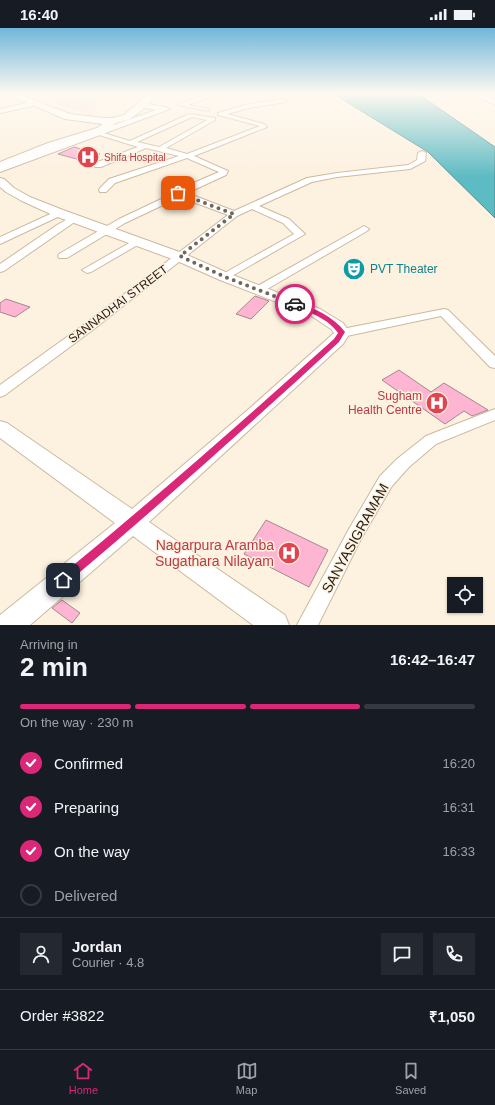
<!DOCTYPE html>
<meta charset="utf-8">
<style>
body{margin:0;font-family:Helvetica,sans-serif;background:#242831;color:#f1f3f6;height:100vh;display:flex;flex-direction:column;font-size:15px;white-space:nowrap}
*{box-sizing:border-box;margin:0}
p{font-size:13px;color:#9ea1a6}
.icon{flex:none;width:22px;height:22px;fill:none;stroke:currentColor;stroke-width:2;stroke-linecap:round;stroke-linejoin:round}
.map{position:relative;height:597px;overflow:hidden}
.drawer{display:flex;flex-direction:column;background:#171b24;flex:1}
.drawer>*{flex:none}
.controls{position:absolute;left:447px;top:549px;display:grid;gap:8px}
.controls a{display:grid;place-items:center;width:36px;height:36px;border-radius:0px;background:#171b24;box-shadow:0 1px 3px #0004;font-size:20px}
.pin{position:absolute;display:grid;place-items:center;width:34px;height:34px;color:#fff;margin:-17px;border-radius:8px;box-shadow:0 2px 6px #0006}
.courier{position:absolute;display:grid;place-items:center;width:40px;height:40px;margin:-20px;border:3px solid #db2777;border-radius:50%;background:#fff;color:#222;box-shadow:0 1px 5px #0007}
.summary em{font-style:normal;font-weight:600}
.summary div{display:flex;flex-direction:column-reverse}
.summary{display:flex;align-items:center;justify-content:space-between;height:68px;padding:0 20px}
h1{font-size:26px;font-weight:600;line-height:30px}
.bar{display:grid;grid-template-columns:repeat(4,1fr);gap:6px 4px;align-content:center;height:48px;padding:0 20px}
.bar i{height:5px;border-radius:3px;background:#363941}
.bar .on{background:#db2777}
.bar p{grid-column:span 4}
.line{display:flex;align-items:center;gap:10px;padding:0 20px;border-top:1px solid #363941}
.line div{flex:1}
.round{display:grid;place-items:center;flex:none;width:42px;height:42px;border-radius:0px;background:#242831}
ol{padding:0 20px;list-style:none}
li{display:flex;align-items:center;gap:12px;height:44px}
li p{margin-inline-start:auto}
li .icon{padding:4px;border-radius:50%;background:#db2777;color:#fff;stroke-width:4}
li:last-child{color:#9ea1a6}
li i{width:22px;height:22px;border:2px solid #363941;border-radius:50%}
.status{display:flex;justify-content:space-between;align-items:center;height:28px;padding:0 20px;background:#171b24;direction:ltr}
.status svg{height:11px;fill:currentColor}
.tab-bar{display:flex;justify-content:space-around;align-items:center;height:56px;border-top:1px solid #363941;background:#171b24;font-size:11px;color:#9ea1a6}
.tab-bar a{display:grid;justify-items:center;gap:2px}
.tab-bar .on{color:#db2777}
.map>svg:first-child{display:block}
.commercial{fill:#fbe3d8}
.water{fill:#5dbbc3;stroke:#4c8c8e}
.building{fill:#fdb5d1;stroke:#a88693}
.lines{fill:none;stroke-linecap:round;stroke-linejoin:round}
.street-casing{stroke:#cdb99e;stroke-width:2}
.secondary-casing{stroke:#cdb99e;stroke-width:2}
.primary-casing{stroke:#cdb99e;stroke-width:2}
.street{fill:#fff;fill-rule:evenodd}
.secondary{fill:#fff;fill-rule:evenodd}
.primary{fill:#fff;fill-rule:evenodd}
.route{fill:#db2777}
.done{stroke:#71685b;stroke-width:4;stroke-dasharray:0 7.2}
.labels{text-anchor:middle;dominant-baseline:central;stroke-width:3;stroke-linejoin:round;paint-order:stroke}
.far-health-label{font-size:10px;fill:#be3a42;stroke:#fdf1e0;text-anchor:start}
.culture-label{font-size:12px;fill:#0d838f;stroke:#fdf1e0;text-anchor:start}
.street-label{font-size:12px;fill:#261e14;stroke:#fdf1e0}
.health-label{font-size:12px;fill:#be3a42;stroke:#fdf1e0;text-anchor:end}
.near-street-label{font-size:14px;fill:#261e14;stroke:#fdf1e0}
.near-health-label{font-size:14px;fill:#be3a42;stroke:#fdf1e0;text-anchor:end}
</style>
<div class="status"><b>16:40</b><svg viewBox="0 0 49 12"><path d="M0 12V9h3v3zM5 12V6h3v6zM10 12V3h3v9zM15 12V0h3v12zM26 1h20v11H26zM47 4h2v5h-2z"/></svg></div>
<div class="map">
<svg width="495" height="597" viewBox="0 0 495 597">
<rect width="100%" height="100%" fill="#fdf1e0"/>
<path class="commercial" d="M25,65h57l19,5 -7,14 -11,1z"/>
<path class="water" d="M332,65h85l78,54v71l-67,-66z"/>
<path class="building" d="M74,119l26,7 -16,7 -26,-7z
M255,268l14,5 -18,18 -15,-5z
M6,271l24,8 -15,10 -15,-5v-9z
M399,342l32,22 13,-9 44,27 -16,6 -8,-5 -19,13 -63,-44z
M266,492l62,30 -19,37 -65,-33z
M62,572l18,13 -8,10 -20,-15z"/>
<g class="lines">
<g class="street-casing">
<path id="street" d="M211,65h9l-32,12 21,4v2l-31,-6z
M283,71l3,2 -1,1 -36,6 -22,6 37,10 3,3 -73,29 34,15 -2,4 -39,18 47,18 73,-33 30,-5 71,-8 9,-5 1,-7 4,-2 4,2 -1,8 -15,8 -73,8 -25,5 -53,24 30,13 16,15 -80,46 -4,-1 -1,-2 1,-2 73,-41 -11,-11 -31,-14 -15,7 -143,113 -89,66 -5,2v-12l85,-61 143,-109 -48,-18 -55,26 -58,35h-8l-1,-2 1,-2 60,-35 55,-26 1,-2 44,-19 -32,-14 -72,25 -9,9h-6l-1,-2 1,-2 9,-9 70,-23 -33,-8 -45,19h-6v-4l43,-16 -42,-13v-2h4l30,9 59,-27 26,4v2l-49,28 21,6 73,-28 -42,-11v-2l31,-9zM192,89l15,3 -48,27 -22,-5z
M59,182l4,3 -1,2 -62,29v-7z
M73,188l3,1 2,2 -2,2 -72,50 -4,1v-8l57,-39z
M364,198l5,3 -2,2 -105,61 -4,1 -5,-3 1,-2z
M138,210l3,1 2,2 -2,2 -50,29 -4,1 -5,-3z
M444,281l4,1 47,46v12l-5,-1 -49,-51 -99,21 -4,-1 -2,-3 2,-3 4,-1z
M495,381v11l-59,24 -27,23 -17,19 -31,53 -43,86h-21l52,-96 31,-53 17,-17 29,-23z"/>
</g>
<g class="secondary-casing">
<path id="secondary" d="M465,65h11l19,6v5z
M34,73h3v4l-37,8v-4z
M140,75l26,4 4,2 -170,63v-7l156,-55 -16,-3z
M0,150l4,1 10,9 16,9 33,13 122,44 45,20 90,35 23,14 7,10 -7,11 -194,178 136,93 4,10h-36l-120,-89 -103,89h-30v-10l115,-92 -115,-85v-17l7,2 125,86 118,-101 84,-75 -3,-4 -21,-14 -90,-35 -45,-20 -120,-44 -33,-15 -16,-9 -6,-5z"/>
</g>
<g class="primary-casing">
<path id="primary" d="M5,65h11l54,21 33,4h10l11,-3 26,-22h9l-13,14 -16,12 -14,4 -13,9 -47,15 -56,22v-7l48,-19 49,-15 6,-4 -38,-5z"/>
</g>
<use href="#street" class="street"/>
<use href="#secondary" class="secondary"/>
<use href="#primary" class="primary"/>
</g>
<linearGradient id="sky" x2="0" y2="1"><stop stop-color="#70b7d9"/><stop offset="0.44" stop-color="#fef9f1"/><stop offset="1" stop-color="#fef9f1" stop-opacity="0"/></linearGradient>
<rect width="495" height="149" fill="url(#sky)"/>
<path class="route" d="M295,274c18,5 39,15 50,30l-6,10c-89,82 -179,163 -272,241l-4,2 -4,-2 -1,-3 1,-3c94,-77 185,-157 275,-238l4,-6c-10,-15 -30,-21 -45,-28v-2z"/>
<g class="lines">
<path class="done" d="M178,165l56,21 -54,42 45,21 70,27"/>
</g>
<defs>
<g id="hospital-disc" transform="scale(1.15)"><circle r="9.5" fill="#e0444e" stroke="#fdf1e0"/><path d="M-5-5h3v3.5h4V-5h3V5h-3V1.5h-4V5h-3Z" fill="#fff"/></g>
<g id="theatre-disc" transform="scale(1.15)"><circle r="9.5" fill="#0f9aa8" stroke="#fdf1e0"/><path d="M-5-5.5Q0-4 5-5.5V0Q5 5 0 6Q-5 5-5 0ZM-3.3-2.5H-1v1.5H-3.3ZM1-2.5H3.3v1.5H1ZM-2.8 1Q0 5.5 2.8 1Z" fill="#fff"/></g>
</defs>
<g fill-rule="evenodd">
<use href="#hospital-disc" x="88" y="129"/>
<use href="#theatre-disc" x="354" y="241"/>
<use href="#hospital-disc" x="437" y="375"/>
<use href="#hospital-disc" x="289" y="525"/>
</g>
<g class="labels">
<g class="far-health-label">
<text x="104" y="129">Shifa Hospital</text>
</g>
<g class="culture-label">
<text x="370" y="241">PVT Theater</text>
</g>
<g class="street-label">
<text transform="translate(118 276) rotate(-37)">SANNADHAI STREET</text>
</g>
<g class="health-label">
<text x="422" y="368">Sugham<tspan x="422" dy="14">Health Centre</tspan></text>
</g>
<g class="near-street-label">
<text transform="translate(355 510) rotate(-61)">SANYASIGRAMAM</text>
</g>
<g class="near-health-label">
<text x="274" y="517">Nagarpura Aramba<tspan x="274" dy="16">Sugathara Nilayam</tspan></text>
</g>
</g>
</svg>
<div class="controls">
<a><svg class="icon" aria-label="locate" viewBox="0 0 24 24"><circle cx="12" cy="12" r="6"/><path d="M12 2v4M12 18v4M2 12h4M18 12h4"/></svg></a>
</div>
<div class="pin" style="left:178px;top:165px;background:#ea580c"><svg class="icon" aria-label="bag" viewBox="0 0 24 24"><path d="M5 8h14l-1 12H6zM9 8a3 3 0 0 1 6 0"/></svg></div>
<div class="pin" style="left:63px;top:552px;background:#1f2937"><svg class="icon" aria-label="home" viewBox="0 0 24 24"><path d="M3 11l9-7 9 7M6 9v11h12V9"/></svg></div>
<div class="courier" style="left:295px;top:276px"><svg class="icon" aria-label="car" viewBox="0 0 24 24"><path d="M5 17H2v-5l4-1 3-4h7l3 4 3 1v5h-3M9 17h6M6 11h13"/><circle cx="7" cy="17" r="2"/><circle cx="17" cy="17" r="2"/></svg></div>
</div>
<section class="drawer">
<div class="summary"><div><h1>2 min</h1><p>Arriving in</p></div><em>16:42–16:47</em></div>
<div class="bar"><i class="on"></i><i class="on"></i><i class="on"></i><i></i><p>On the way · 230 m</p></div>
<ol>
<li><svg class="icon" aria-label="check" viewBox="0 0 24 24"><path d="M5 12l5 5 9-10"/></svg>Confirmed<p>16:20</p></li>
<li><svg class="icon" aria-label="check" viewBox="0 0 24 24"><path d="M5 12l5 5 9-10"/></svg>Preparing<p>16:31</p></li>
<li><svg class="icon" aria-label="check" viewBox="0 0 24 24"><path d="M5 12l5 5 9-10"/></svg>On the way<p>16:33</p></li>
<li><i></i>Delivered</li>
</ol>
<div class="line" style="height:72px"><a class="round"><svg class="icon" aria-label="person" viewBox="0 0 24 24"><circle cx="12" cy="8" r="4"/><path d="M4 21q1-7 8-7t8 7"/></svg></a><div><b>Jordan</b><p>Courier · 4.8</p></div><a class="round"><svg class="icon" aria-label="chat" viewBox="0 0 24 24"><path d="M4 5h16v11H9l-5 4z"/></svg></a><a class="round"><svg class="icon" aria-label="phone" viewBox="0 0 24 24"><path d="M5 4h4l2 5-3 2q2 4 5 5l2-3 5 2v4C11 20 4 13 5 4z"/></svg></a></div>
<div class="line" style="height:52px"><div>Order #3822</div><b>₹1,050</b></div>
</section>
<nav class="tab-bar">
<a class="on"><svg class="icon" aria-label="home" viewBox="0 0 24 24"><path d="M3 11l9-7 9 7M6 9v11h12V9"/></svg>Home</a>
<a><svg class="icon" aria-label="map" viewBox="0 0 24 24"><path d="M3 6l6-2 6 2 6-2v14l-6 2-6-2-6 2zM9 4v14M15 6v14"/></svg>Map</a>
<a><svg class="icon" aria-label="saved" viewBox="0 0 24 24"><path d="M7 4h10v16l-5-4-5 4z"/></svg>Saved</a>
</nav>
